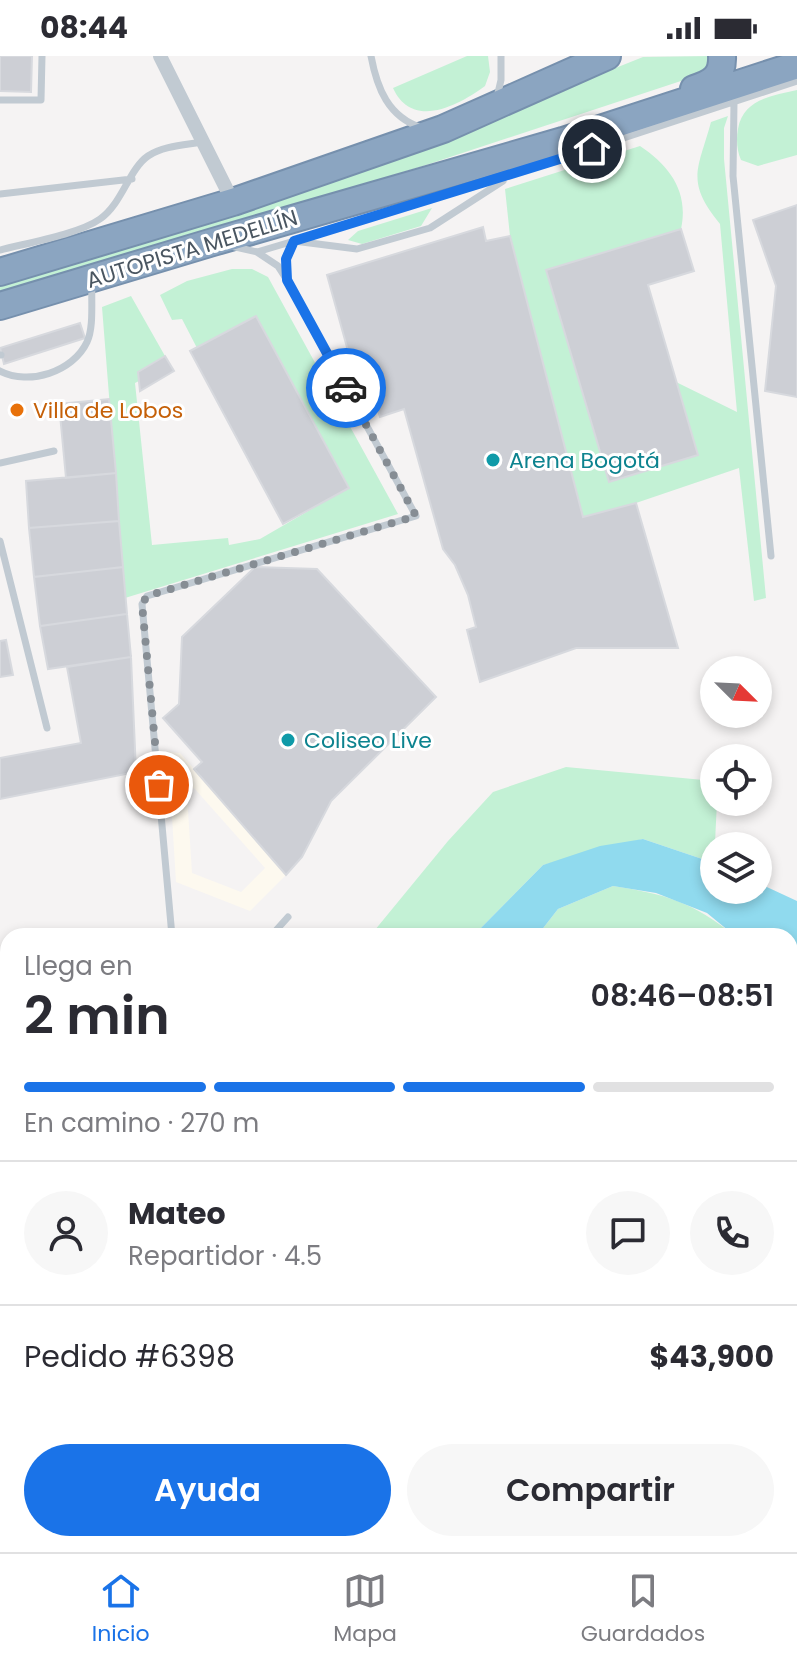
<!DOCTYPE html>
<html lang="es">
<meta charset="utf-8">
<style>
body{margin:0;font-family:Poppins,sans-serif;background:#f7f7f7;color:#2b2b33;height:100vh;display:flex;flex-direction:column;font-size:30px;white-space:nowrap}
*{box-sizing:border-box;margin:0}
p{font-size:26px;color:#7c7c81}
.icon{flex:none;width:44px;height:44px;fill:none;stroke:currentColor;stroke-width:2;stroke-linecap:round;stroke-linejoin:round}
.map{position:relative;flex:1;overflow:hidden}
.sheet{position:absolute;left:0px;top:872px;width:798px;height:624px;display:flex;flex-direction:column;background:#fff;border-radius:24px 24px 0 0;box-shadow:0 4px 12px #0003}
.sheet>*{flex:none}
.needle{width:52px;rotate:114deg}
.controls{position:absolute;left:700px;top:600px;display:grid;gap:16px}
.controls a{display:grid;place-items:center;width:72px;height:72px;border-radius:50%;background:#fff;box-shadow:0 4px 12px #0003;font-size:40px}
.pin{position:absolute;display:grid;place-items:center;width:68px;height:68px;color:#fff;margin:-34px;border:4px solid #fff;border-radius:50%;box-shadow:0 2px 8px #0007}
.courier{position:absolute;display:grid;place-items:center;width:80px;height:80px;margin:-40px;border:6px solid #1a73e8;border-radius:50%;background:#fff;color:#222;box-shadow:0 2px 10px #0007}
.head em{font-style:normal;font-weight:600}
.head div{display:flex;flex-direction:column-reverse}
.head{display:flex;align-items:center;justify-content:space-between;height:136px;padding:0 24px}
h1{font-size:52px;font-weight:600;line-height:60px}
.bar{display:grid;grid-template-columns:repeat(4,1fr);gap:12px 8px;align-content:center;height:96px;padding:0 24px}
.bar i{height:10px;border-radius:6px;background:#e1e1e2}
.bar .active{background:#1a73e8}
.bar p{grid-column:span 4}
.line{display:flex;align-items:center;gap:20px;padding:0 24px;border-top:2px solid #e1e1e2}
.line div{flex:1}
.round{display:grid;place-items:center;flex:none;width:84px;height:84px;border-radius:42px;background:#f7f7f7}
.primary-button{display:flex;gap:16px;margin-top:auto;padding:16px 24px}
.primary-button a{flex:1;height:92px;border-radius:48px;background:#1a73e8;color:#fff;font-size:32px;font-weight:600;line-height:92px;text-align:center}
.primary-button a+a{background:#f7f7f7;color:#2b2b33}
.status{display:flex;justify-content:space-between;align-items:center;height:56px;padding:0 40px;background:#fff;direction:ltr}
.status svg{height:22px;fill:currentColor}
.menu{display:flex;justify-content:space-around;align-items:center;height:112px;border-top:2px solid #e1e1e2;background:#fff;font-size:22px;color:#7c7c81}
.menu a{display:grid;justify-items:center;gap:4px}
.menu .active{color:#1a73e8}
.map>svg:first-child{display:block}
.commercial{fill:#fdf9ef;fill-rule:evenodd}
.green{fill:#c3f1d5}
.water{fill:#90daee}
.building{fill:#cdcfd5;stroke:#d7d9de;stroke-width:2}
.lines{fill:none;stroke-linecap:round;stroke-linejoin:round}
.highway-casing{stroke:#7690ad;stroke-width:30}
.lane{stroke:#c1cad2;stroke-width:7}
.street{stroke:#c1cad2;stroke-width:14}
.secondary{stroke:#c1cbd6;stroke-width:20}
.highway{stroke:#8ba5c1;stroke-width:26}
.done{stroke:#868d94;stroke-width:8;stroke-dasharray:0 14.4}
.route{stroke:#1a73e8;stroke-width:10}
.food-dot{fill:#e8710a;stroke:#fff;stroke-width:3}
.culture-dot{fill:#0f9aa8;stroke:#fff;stroke-width:3}
.labels{text-anchor:middle;dominant-baseline:central;stroke-width:6;stroke-linejoin:round;paint-order:stroke}
.street-label{font-size:22px;fill:#4a5661;stroke:#fff}
.food-label{font-size:22px;fill:#c56008;stroke:#fff;text-anchor:start}
.culture-label{font-size:22px;fill:#0d838f;stroke:#fff;text-anchor:start}
</style>
<div class="status"><b>08:44</b><svg viewBox="0 0 49 12"><path d="M0 12V9h3v3zM5 12V6h3v6zM10 12V3h3v9zM15 12V0h3v12zM26 1h20v11H26zM47 4h2v5h-2z"/></svg></div>
<div class="map">
<svg width="797" height="1496" viewBox="0 0 797 1496">
<rect width="100%" height="100%" fill="#f5f3f3"/>
<path class="commercial" d="M168,696l12,1 106,122 -36,36 -74,-29zM194,732l71,80 -24,24 -49,-19 -5,-78z"/>
<path class="green" d="M467,0h21l2,16 -5,14c-27,20 -73,44 -92,2z
M711,0l-5,12 -22,12 -261,86 -423,128v-11l305,-91 338,-135z
M797,34v65l-39,11 -17,-6c-4,-9 -5,-21 -3,-31 5,-30 34,-33 59,-39z
M728,60l-4,12v31l42,439 -12,3 -15,-133 -103,35 -53,14 -73,-281 -5,-47 135,-43c30,20 49,46 41,83l-135,41 63,212 88,-27 -21,-73 61,30 -17,-188c-35,-43 -22,-54 -9,-102z
M432,152l-11,18 -59,18 -14,-4 10,-9z
M232,213h20l16,8 130,237 -273,84 -23,-291 29,-11 34,60 -27,16 1,9 -4,2 17,162 76,-7 1,7 31,-6 88,-51 -90,-168 -61,28 -15,-29 -10,1 -12,-25 27,-14z
M566,711l148,14v21h3l-3,61 -71,-24 -100,26 -70,71h-103l78,-95 45,-49z
M613,830c52,8 80,16 122,50h-52l-36,-6 -28,6h-82l21,-27z
M0,1392l8,2v88h-8z
M42,1488h108l3,8h-103z"/>
<path class="water" d="M643,783l71,24v27h44v-7l39,18v107l-7,-10v-62h-55l-28,-23 -51,-20 -43,-7 -55,23 -21,27h-64l70,-71 57,-19z"/>
<path class="building" d="M0,0h32l-1,36 -31,-1z
M797,149v192l-32,-6 11,-105 -23,-66z
M483,171l3,14 24,-5 73,281 53,-14 42,145h-102l-96,34 -13,-52 9,-3 -8,-32 -13,-30 -12,-16 -39,-140 -24,8 -16,-51 -11,3 -26,-94z
M681,173l13,42 -46,14 50,170 -89,27 -63,-212z
M256,260l93,172 -66,36 -93,-173z
M80,267l5,15 -81,26 -4,-16z
M165,300l9,15 -34,20 -2,-19z
M109,343l7,74 -50,5 -7,-74z
M116,417l3,48 -90,7 -3,-47z
M119,465l4,46 -89,10 -5,-49z
M123,511l4,47 -87,12 -6,-49z
M255,511l62,2 119,128 -105,104 -29,56 -16,18 -92,-106 8,-7 -39,-44 16,-14 3,-67z
M127,558l4,43 -83,12 -8,-43z
M6,584l7,35 -13,2v-36z
M131,601l5,115 -136,27v-41l81,-15 -14,-76z"/>
<g class="lines">
<g class="highway-casing">
<path id="highway" d="M694,33c18,-6 29,-12 28,-33
M0,216l233,-70 210,-73 164,-73
M0,250l213,-64 350,-101 234,-76"/>
</g>
<path class="lane" d="M371,0c6,32 17,61 51,72
M497,41l4,-17v-24
M0,44h41l1,-44
M734,46l-1,74 38,380
M0,138l132,-15
M231,190l26,6 37,-11 217,-66 286,-94
M0,194c27,-7 79,-16 100,-31 22,-15 29,-50 48,-63 15,-10 37,-11 54,-14
M286,217l1,-19 7,-13 63,8 73,-21 73,-47
M0,299h1
M0,315c29,15 73,1 87,-29 7,-15 4,-40 5,-56
M0,407l54,-12
M0,485l47,187
M172,880l-30,-332 5,-8 269,-80 -129,-236 -9,-14 -21,-14
M271,880l17,-19
M0,967l8,-2
M790,1165h7"/>
<path class="street" d="M160,0l73,146
M790,1097h7
M790,1149h7
M0,1160h8
M0,1217h8
M790,1264h7
M0,1266l8,1
M0,1323h8
M790,1324h7
M790,1384h7
M790,1439h7
M156,1488l4,8
M212,1496l1,-8
M328,1496v-8
M386,1496v-8
M444,1496v-8
M561,1496v-8
M622,1496v-8
M676,1496v-8
M737,1496v-8"/>
<path class="secondary" d="M790,1207h7
M504,1496v-8"/>
<use href="#highway" class="highway"/>
</g>
<g class="lines">
<path class="done" d="M159,729l-17,-181 5,-8 269,-80 -70,-128"/>
<path class="route" d="M346,332l-59,-108 -1,-21 8,-18 298,-92"/>
</g>
<circle class="food-dot" cx="17" cy="354" r="8"/>
<g class="culture-dot">
<circle cx="493" cy="404" r="8"/>
<circle cx="288" cy="684" r="8"/>
</g>
<g class="labels">
<g class="street-label">
<text transform="translate(192 193) rotate(-17)">AUTOPISTA MEDELLÍN</text>
</g>
<g class="food-label">
<text x="33" y="354">Villa de Lobos</text>
</g>
<g class="culture-label">
<text x="509" y="404">Arena Bogotá</text>
<text x="304" y="684">Coliseo Live</text>
</g>
</g>
</svg>
<div class="controls">
<a><svg class="needle" viewBox="-14 -14 28 28"><path d="M0-13l5 13h-10z" fill="#e53935"/><path d="M0 13l5-13h-10z" fill="#7c7c81"/></svg></a>
<a><svg class="icon" aria-label="locate" viewBox="0 0 24 24"><circle cx="12" cy="12" r="6"/><path d="M12 2v4M12 18v4M2 12h4M18 12h4"/></svg></a>
<a><svg class="icon" aria-label="layers" viewBox="0 0 24 24"><path d="M12 4l9 5-9 5-9-5zM3 14l9 5 9-5"/></svg></a>
</div>
<div class="pin" style="left:159px;top:729px;background:#ea580c"><svg class="icon" aria-label="bag" viewBox="0 0 24 24"><path d="M5 8h14l-1 12H6zM9 8a3 3 0 0 1 6 0"/></svg></div>
<div class="pin" style="left:592px;top:93px;background:#1f2937"><svg class="icon" aria-label="home" viewBox="0 0 24 24"><path d="M3 11l9-7 9 7M6 9v11h12V9"/></svg></div>
<div class="courier" style="left:346px;top:332px"><svg class="icon" aria-label="car" viewBox="0 0 24 24"><path d="M5 17H2v-5l4-1 3-4h7l3 4 3 1v5h-3M9 17h6M6 11h13"/><circle cx="7" cy="17" r="2"/><circle cx="17" cy="17" r="2"/></svg></div>
<section class="sheet">
<div class="head"><div><h1>2 min</h1><p>Llega en</p></div><em>08:46–08:51</em></div>
<div class="bar"><i class="active"></i><i class="active"></i><i class="active"></i><i></i><p>En camino · 270 m</p></div>
<div class="line" style="height:144px"><a class="round"><svg class="icon" aria-label="person" viewBox="0 0 24 24"><circle cx="12" cy="8" r="4"/><path d="M4 21q1-7 8-7t8 7"/></svg></a><div><b>Mateo</b><p>Repartidor · 4.5</p></div><a class="round"><svg class="icon" aria-label="chat" viewBox="0 0 24 24"><path d="M4 5h16v11H9l-5 4z"/></svg></a><a class="round"><svg class="icon" aria-label="phone" viewBox="0 0 24 24"><path d="M5 4h4l2 5-3 2q2 4 5 5l2-3 5 2v4C11 20 4 13 5 4z"/></svg></a></div>
<div class="line" style="height:104px"><div>Pedido #6398</div><b>$43,900</b></div>
<div class="primary-button"><a>Ayuda</a><a>Compartir</a></div>
</section>
</div>
<nav class="menu">
<a class="active"><svg class="icon" aria-label="home" viewBox="0 0 24 24"><path d="M3 11l9-7 9 7M6 9v11h12V9"/></svg>Inicio</a>
<a><svg class="icon" aria-label="map" viewBox="0 0 24 24"><path d="M3 6l6-2 6 2 6-2v14l-6 2-6-2-6 2zM9 4v14M15 6v14"/></svg>Mapa</a>
<a><svg class="icon" aria-label="saved" viewBox="0 0 24 24"><path d="M7 4h10v16l-5-4-5 4z"/></svg>Guardados</a>
</nav>
